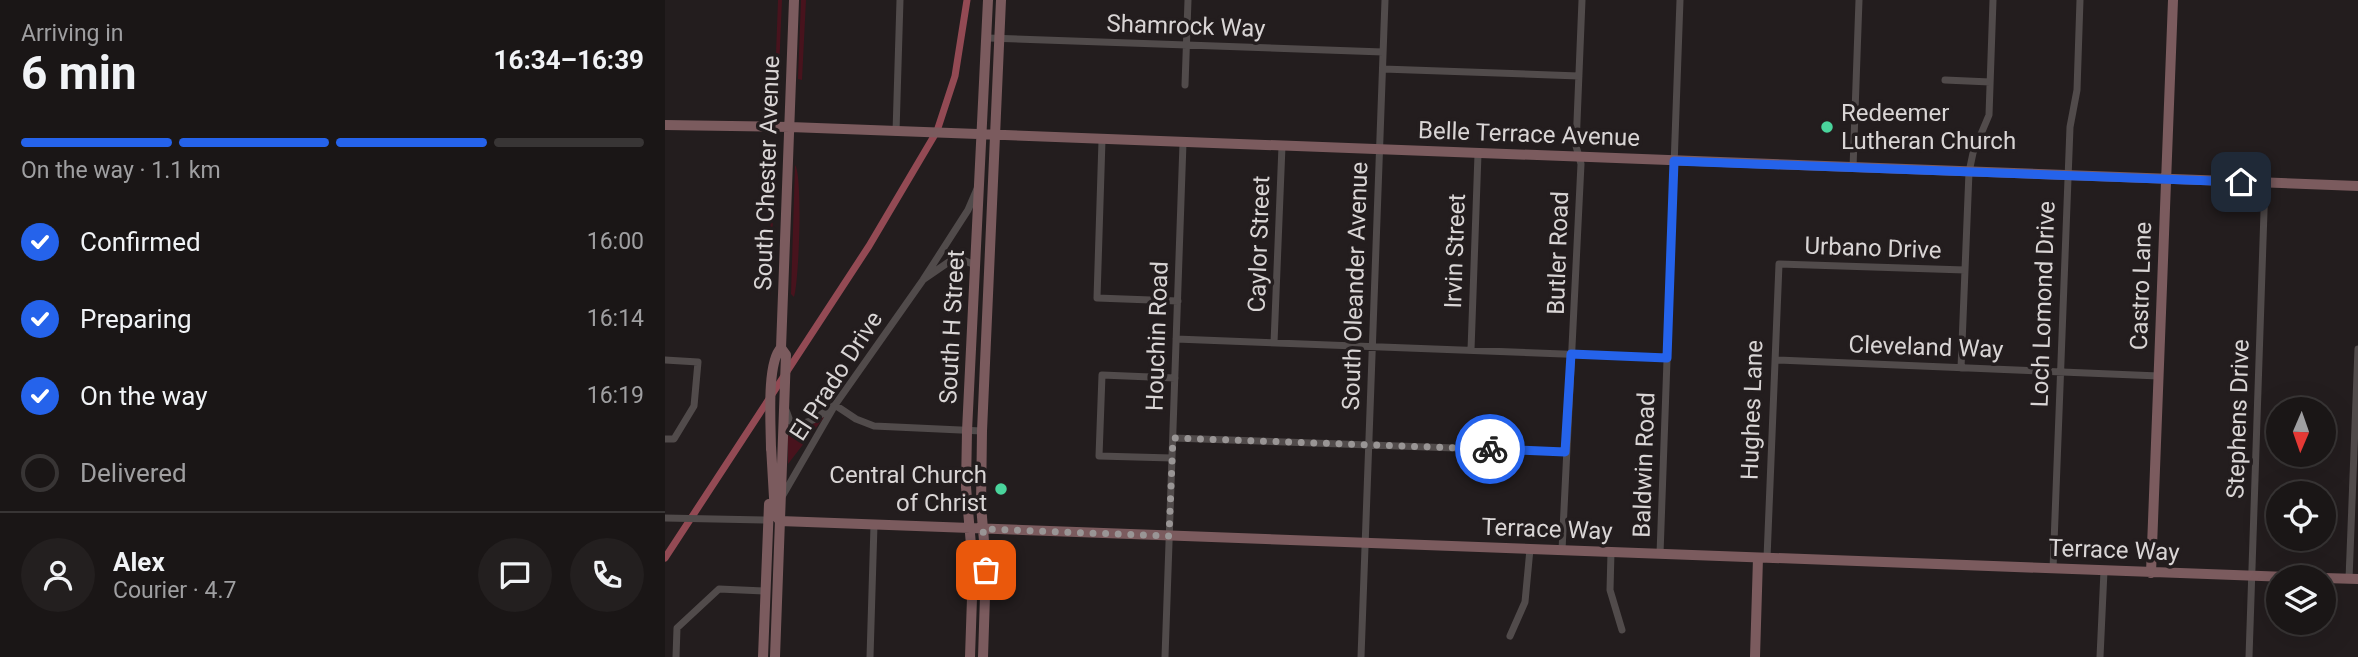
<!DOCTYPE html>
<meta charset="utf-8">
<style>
body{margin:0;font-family:Roboto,sans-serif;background:#231f1f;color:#f1f3f6;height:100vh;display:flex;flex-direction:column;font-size:26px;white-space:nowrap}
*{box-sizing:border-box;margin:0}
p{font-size:23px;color:#9f9fa1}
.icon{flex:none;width:38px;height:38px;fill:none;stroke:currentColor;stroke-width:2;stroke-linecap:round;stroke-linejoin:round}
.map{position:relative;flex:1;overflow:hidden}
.panel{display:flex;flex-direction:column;background:#1a1616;width:665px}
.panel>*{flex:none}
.needle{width:46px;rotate:182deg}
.controls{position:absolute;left:1601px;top:397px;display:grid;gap:14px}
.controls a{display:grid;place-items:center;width:70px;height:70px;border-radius:50%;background:#1a1616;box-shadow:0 7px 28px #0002,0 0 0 2px #383535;font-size:35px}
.pin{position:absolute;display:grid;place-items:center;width:60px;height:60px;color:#fff;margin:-30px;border-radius:14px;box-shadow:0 4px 10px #0006}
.courier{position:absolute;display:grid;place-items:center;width:70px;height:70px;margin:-35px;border:5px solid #2563eb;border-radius:50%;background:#fff;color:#222;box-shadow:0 2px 9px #0007}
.head em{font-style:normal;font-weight:700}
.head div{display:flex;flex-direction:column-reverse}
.head{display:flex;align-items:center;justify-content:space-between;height:119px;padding:0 21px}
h1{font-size:46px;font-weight:700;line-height:52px}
.bar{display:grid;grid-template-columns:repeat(4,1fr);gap:10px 7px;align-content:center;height:84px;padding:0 21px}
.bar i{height:9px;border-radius:5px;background:#383535}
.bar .on{background:#2563eb}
.bar p{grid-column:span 4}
.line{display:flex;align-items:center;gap:18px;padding:0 21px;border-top:2px solid #383535}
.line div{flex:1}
.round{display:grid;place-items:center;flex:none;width:74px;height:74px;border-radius:37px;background:#231f1f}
ol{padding:0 21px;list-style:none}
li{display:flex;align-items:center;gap:21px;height:77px}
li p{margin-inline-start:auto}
li .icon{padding:7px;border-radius:50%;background:#2563eb;color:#fff;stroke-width:4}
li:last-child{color:#9f9fa1}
li i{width:38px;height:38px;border:4px solid #383535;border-radius:50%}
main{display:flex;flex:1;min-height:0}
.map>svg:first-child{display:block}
.green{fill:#48131d}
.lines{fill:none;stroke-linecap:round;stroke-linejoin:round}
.canal{stroke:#934a54;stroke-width:7}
.street{stroke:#514b4b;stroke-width:7}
.secondary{stroke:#7b5b5e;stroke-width:10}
.done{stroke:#999595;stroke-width:7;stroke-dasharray:0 12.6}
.route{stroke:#2563eb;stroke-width:9}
.poi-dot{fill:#4ad49c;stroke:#231d1e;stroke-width:2.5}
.labels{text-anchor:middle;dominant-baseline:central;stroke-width:7;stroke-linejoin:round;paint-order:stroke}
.street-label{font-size:24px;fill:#d9d5d5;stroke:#231d1e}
.poi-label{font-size:24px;fill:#d9d5d5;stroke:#231d1e;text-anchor:start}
</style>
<main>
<section class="panel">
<div class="head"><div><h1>6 min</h1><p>Arriving in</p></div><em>16:34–16:39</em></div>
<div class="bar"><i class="on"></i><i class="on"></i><i class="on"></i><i></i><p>On the way · 1.1 km</p></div>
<ol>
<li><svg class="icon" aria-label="check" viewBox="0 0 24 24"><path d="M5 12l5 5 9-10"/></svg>Confirmed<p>16:00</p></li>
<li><svg class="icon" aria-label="check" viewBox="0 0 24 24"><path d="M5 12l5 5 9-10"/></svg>Preparing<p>16:14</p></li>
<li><svg class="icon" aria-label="check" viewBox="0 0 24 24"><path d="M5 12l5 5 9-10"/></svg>On the way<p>16:19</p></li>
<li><i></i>Delivered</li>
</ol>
<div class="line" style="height:126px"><a class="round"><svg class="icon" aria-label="person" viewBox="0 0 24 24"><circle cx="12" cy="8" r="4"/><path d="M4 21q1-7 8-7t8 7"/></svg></a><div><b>Alex</b><p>Courier · 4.7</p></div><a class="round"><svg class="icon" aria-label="chat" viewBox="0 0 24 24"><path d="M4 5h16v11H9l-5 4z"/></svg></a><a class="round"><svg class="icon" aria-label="phone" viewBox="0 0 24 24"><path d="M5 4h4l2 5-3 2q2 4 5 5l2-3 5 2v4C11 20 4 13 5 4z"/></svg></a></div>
</section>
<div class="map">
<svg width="1693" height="657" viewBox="0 0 1693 657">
<rect width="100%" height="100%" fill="#231d1e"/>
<path class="green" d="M113,0h4l-4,93 -3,-12z
M136,0h5l-4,80 -4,-1z
M110,164l-5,132 1,-123z
M130,165c8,10 4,116 -1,132l-3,-3z
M159,415l1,1 -37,48v-31l22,-6z"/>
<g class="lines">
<path class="canal" d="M0,558l204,-312 68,-115 18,-55 12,-76"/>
<path class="street" d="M323,38l395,14
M718,69l196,7
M1280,80l45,2
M520,85l3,-85
M231,132l4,-132
M437,140l-5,158 81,3
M1188,168l6,-168
M259,279l32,-22 19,8
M511,339l491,19
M609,343l8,-197
M806,350l7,-196
M0,360l33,2 -4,44 -20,33h-9
M1111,360l383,16
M1296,368l8,-196 4,-19 16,-38 4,-115
M121,410l4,11 7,4 16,-5 22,-15 21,14 18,7 108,5
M508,438l392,14
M507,458l-73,-2 3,-81 73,3
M118,495l52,-90 88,-125 45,-70 9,-21
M0,518l103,2
M897,550l19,-386 -5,-18 6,-146
M946,552l-1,38 12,40
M995,554l20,-554
M1102,558l12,-294 186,6
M1388,569l17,-442 7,-37 3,-90
M1684,579l9,-230
M845,636l15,-34 5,-53
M11,657l1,-29 42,-39 46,2
M205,657l4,-132
M500,657l18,-514
M696,657l24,-657
M1435,657l4,-86
M1584,657l16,-475"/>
<path class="secondary" d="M0,125l125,2 1568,59
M106,446l4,69 5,6 1533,57
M106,450c0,-23 -5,-87 10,-102
M1486,573l22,-573
M1659,578l34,1
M98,657l6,-153
M110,657l11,-302 -5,-7 13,-348
M305,657l3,-89 -7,-81 1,-56 21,-431
M318,657l3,-92 -5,-60 1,-74 19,-431
M1090,657l3,-99"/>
</g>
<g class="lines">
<path class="done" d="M321,570l-3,-41 186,7 4,-98 317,11"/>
<path class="route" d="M825,449l75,3 6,-98 96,4 7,-197 567,21"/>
</g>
<g class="poi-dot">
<circle cx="1162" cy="127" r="7"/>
<circle cx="336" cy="489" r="7"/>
</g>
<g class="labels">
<g class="street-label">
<text transform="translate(521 26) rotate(2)">Shamrock Way</text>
<text transform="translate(864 134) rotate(2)">Belle Terrace Avenue</text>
<text transform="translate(102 173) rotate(-88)">South Chester Avenue</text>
<text transform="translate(594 244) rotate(-88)">Caylor Street</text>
<text transform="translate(1208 248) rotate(2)">Urbano Drive</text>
<text transform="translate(790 251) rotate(-88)">Irvin Street</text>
<text transform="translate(893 253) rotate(-88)">Butler Road</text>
<text transform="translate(690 286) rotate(-88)">South Oleander Avenue</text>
<text transform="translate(1476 286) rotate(-88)">Castro Lane</text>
<text transform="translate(1378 304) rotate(-88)">Loch Lomond Drive</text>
<text transform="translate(287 327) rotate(-87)">South H Street</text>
<text transform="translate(492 336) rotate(-88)">Houchin Road</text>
<text transform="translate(1261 347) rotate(2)">Cleveland Way</text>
<text transform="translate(171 376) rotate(-57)">El Prado Drive</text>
<text transform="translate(1087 410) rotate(-88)">Hughes Lane</text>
<text transform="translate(1573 419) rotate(-88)">Stephens Drive</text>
<text transform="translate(979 465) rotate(-88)">Baldwin Road</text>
<text transform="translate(882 529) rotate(2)">Terrace Way</text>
<text transform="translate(1449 550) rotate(2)">Terrace Way</text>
</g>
<g class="poi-label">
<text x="1176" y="113">Redeemer<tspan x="1176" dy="28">Lutheran Church</tspan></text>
<text x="322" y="475" text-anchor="end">Central Church<tspan x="322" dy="28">of Christ</tspan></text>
</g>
</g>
</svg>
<div class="controls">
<a><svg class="needle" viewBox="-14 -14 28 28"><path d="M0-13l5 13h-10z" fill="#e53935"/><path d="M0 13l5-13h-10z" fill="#9f9fa1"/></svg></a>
<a><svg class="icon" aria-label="locate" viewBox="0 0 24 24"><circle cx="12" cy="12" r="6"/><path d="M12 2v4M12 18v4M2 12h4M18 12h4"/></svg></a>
<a><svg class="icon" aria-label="layers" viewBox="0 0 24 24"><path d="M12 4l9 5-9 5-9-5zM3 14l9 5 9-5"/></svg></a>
</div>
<div class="pin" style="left:321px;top:570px;background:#ea580c"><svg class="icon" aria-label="bag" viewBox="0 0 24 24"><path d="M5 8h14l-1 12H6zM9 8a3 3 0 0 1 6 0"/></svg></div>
<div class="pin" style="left:1576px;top:182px;background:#1f2937"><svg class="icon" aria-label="home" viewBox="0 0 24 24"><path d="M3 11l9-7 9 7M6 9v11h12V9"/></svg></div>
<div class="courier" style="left:825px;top:449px"><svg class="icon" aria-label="bike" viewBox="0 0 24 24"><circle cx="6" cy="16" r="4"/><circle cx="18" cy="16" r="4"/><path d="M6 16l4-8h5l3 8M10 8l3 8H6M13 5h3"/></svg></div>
</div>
</main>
